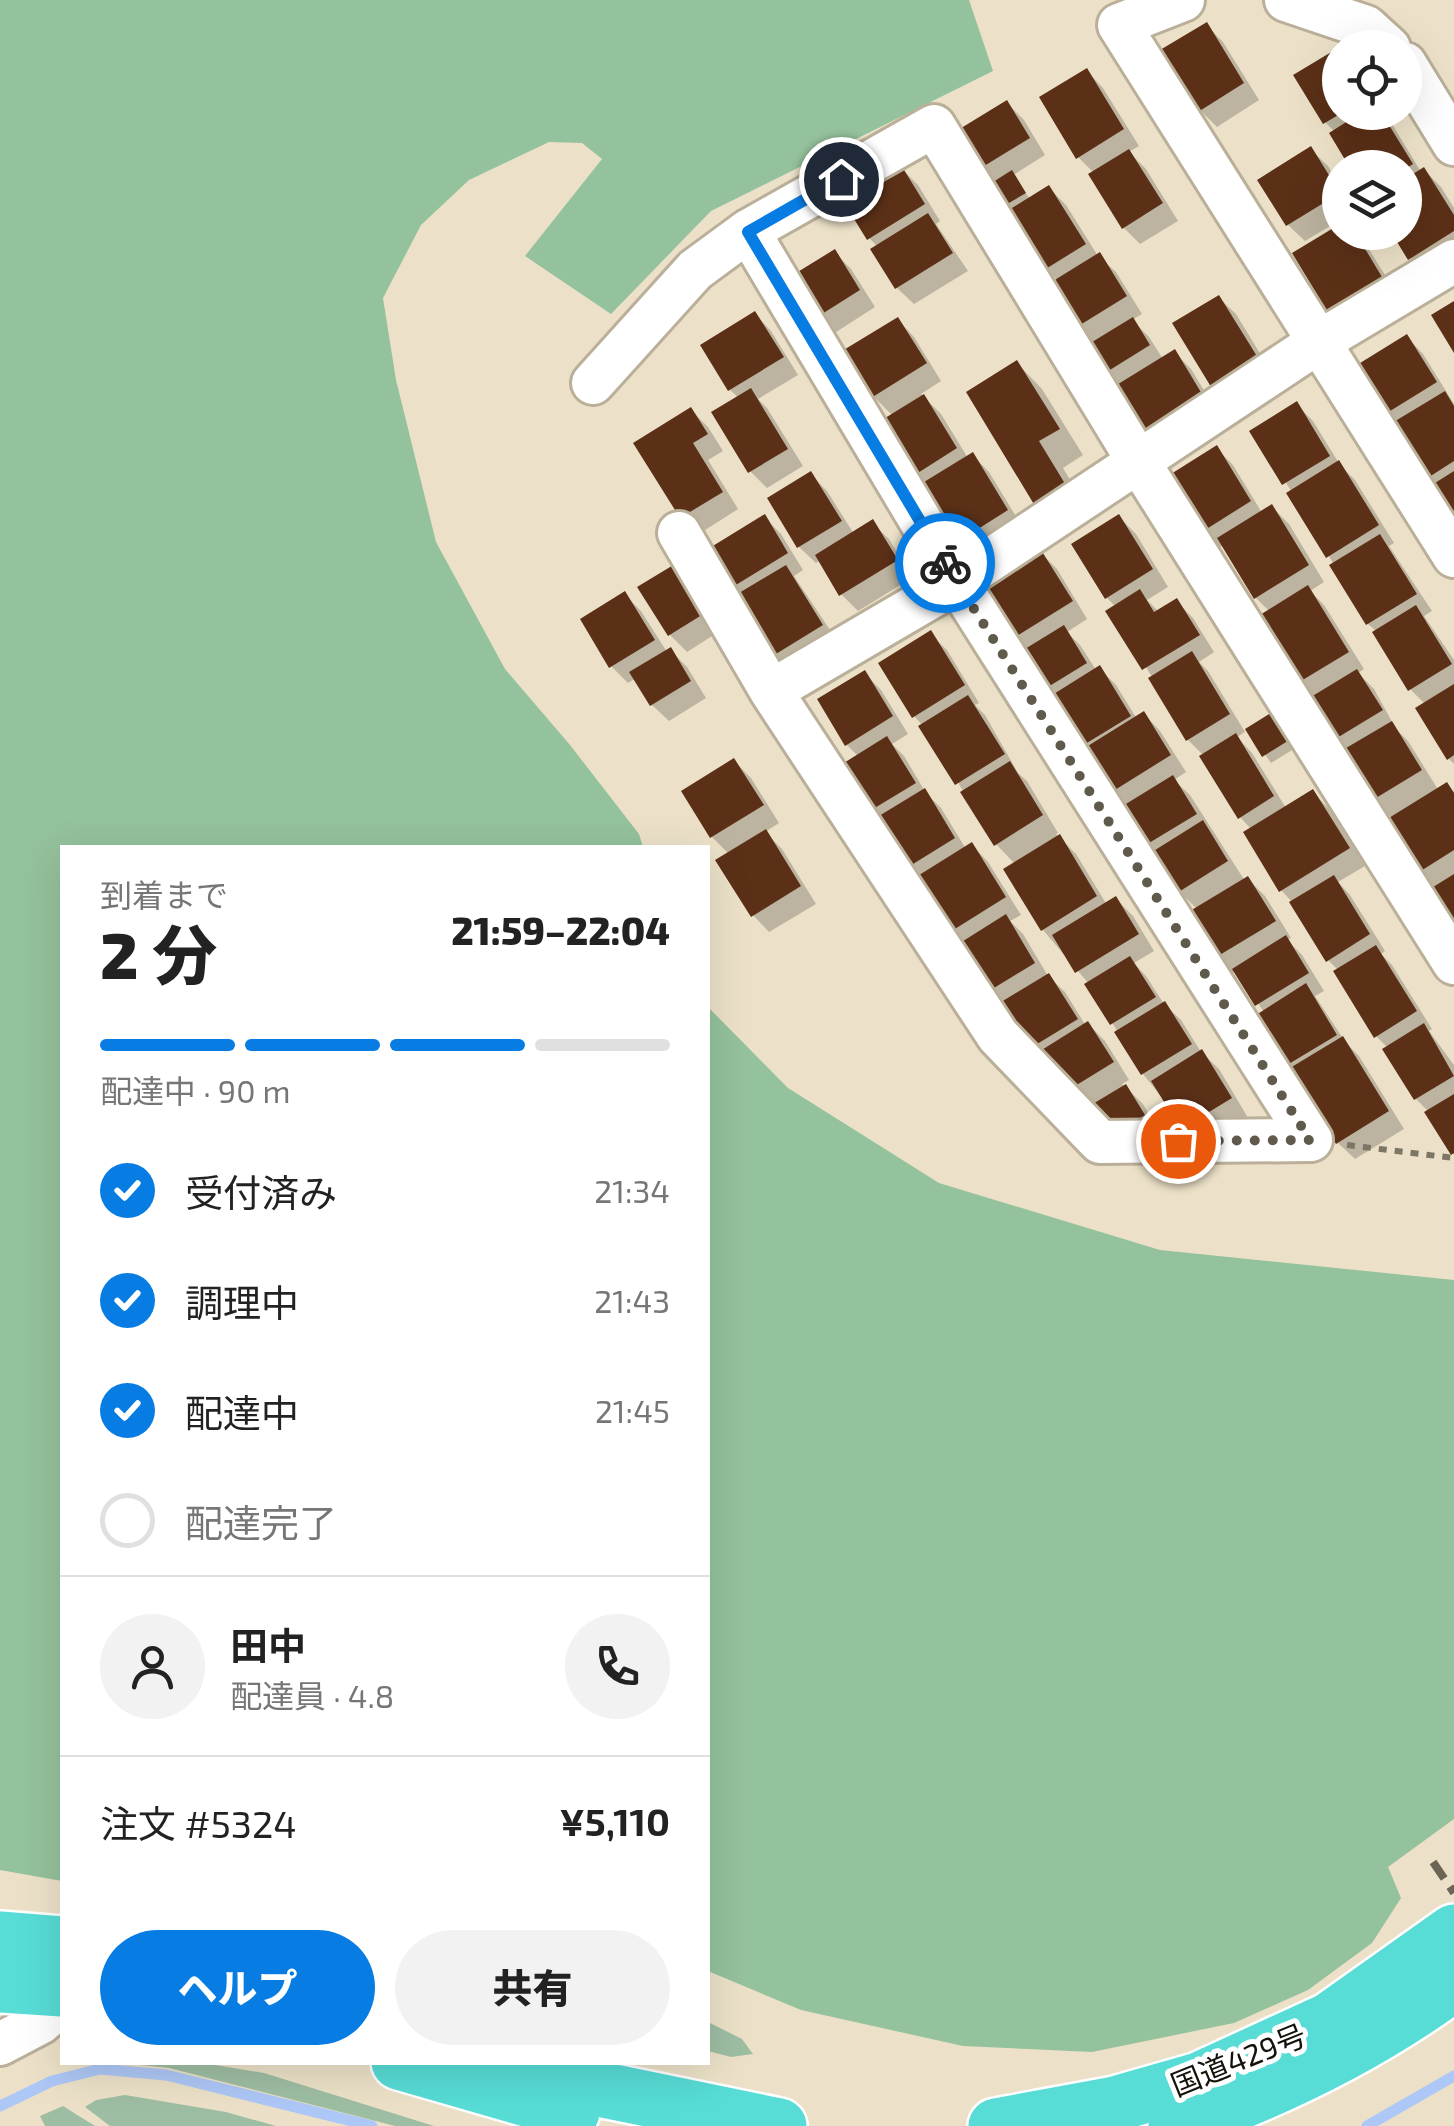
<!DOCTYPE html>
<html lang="ja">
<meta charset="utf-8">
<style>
body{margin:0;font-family:"Exo 2","Noto Sans JP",sans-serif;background:#f2f2f2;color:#222;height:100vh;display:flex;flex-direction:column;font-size:38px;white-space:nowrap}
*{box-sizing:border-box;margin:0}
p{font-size:32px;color:#767676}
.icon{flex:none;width:55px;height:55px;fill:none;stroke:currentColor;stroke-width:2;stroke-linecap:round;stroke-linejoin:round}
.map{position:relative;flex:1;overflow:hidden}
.sheet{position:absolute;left:60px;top:845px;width:650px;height:1220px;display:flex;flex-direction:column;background:#fff;border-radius:0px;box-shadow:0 10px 40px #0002}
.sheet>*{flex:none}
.tools{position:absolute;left:1322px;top:30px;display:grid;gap:20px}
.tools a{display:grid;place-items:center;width:100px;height:100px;border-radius:50%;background:#fff;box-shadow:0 10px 40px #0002;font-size:50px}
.pin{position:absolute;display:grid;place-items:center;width:85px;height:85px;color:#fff;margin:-42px;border:5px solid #fff;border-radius:50%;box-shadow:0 2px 10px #0007}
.courier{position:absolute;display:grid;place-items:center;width:100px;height:100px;margin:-50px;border:8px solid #077de4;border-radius:50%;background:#fff;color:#222;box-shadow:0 2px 12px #0007}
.headline em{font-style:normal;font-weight:800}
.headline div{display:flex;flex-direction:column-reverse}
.headline{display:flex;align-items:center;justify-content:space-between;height:170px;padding:0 40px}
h1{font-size:65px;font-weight:800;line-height:75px}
.bar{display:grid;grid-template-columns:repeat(4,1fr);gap:15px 10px;align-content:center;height:120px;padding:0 40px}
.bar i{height:12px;border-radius:8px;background:#e0e0e0}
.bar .current{background:#077de4}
.bar p{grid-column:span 4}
.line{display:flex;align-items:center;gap:25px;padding:0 40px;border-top:2px solid #e0e0e0}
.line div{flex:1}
.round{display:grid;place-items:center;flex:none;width:105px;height:105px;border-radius:52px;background:#f2f2f2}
ol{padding:0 40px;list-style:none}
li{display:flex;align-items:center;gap:30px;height:110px}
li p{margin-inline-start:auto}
li .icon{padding:10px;border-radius:50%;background:#077de4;color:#fff;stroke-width:4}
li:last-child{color:#767676}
li i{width:55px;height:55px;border:5px solid #e0e0e0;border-radius:50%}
.cta{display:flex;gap:20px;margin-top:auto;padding:20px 40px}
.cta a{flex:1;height:115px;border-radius:60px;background:#077de4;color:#fff;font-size:40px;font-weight:800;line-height:115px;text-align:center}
.cta a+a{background:#f2f2f2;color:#222}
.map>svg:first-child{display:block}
.green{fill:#9ebea3}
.forest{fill:#94c29c}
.shadow{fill:#0003}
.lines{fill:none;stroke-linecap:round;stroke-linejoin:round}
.stream{stroke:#adc7f6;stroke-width:11}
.building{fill:#5b3017}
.minor-casing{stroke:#baaf98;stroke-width:48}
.highway-casing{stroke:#fff;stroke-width:60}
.path{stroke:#7c7665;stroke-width:6;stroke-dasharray:8 8;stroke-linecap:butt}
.minor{stroke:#fff;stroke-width:42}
.highway{stroke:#57dcd6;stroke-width:55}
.rail{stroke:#6b6555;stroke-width:8;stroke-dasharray:20 10;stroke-linecap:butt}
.done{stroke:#605a4c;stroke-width:10;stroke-dasharray:0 18}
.route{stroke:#077de4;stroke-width:12}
.labels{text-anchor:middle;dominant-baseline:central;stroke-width:10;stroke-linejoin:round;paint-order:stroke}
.street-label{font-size:30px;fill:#151209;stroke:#fff}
</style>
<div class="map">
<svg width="1454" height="2126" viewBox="0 0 1454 2126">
<rect width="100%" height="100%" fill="#ece1c8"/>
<path class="green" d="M708,2022l34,17 11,15 -22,3 -23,-6z
M121,2063h82l61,10 170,53h-39l-226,-58z
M125,2095l101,17 50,14h-166l-25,-19 11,-7z
M63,2106l32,20h-50l-5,-10z"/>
<path class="forest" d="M0,0h969l24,71 -282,140 -100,103 -86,-58 77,-97 -20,-16 -33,-1 -80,38 -48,45 -38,73 13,82 40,162 69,127 65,76 69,89 4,13 -581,1v1033l-62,-11z
M708,1007l80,81 151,95 221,67 294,30v539l-66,48 13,31 -29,45 -64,47 -74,33 -142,29 -129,-6 -162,-36 -93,-39z"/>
<path class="shadow" d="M1206,25l17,17 36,58 -42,27 -17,-17z
M1340,49v63h46l-3,2 9,10 29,48 3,-2 17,17 13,21v50l-27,17 -17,-17 -5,-26v-64l-70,-36 -10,-10z
M1087,71l16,17 36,58 -10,6 17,17 32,52 -38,23 -16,-16 -30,-55 -16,-16z
M1007,103l17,17 21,35 -32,20 17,24 19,-11 17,17 32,51 18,16 26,42 -10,6 17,17 14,22 11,-7 17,17 26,43 -55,34 -17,-16 -71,-102 -16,-47 -12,-12 -68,-100z
M1311,150l17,16 12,20v34l-35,21 -17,-16z
M901,168l17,17 22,36 -4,3 32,47 -54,33 -17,-16 -19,-41 -9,-9z
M1340,227v5h16l7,8 34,54 -51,32 -17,-17z
M834,252l17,17 24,38 -42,27 -17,-17z
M1219,298l17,16 42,69 -44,27z
M755,314l16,17 27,44 -40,24 9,9 36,58 -36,22 -17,-17 -11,-73 -9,-8z
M898,320l16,17 27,44 -20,13 20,20 27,44 4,-3 17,17 34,56 -45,28 -17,-17 -29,-48 -3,2 -17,-17 -19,-60 -20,-20z
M1407,337l16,17 31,50v123l-18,-42 -52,-71z
M1017,363l25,26 41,66 -20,13 27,45 -121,-120z
M1296,404l17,17 27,44 15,15 39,63 -5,3 43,65 -8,5 30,44v104l-6,-6 -23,-54 -15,-15 -33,-57 -9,-8 -76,-132 -40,-60z
M691,410l17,17 15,24 -15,9 30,49 -39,25 -17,-17z
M1216,448l17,17 29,48 10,-6 17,17 35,58 -14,9 14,14 40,64 -6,4 16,16 22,40 12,12 31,50 8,-6 7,7v131l-19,-34 -17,-17 -25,-53 -20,-20 -59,-101 -16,-16 -28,-70 -14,-14 -32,-53 -8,5 -17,-17z
M810,474l17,17 27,43 18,-11 17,16 23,39 -54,33 -17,-17 -20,-34 -5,3 -17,-16z
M764,517l17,17 22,36 -9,6 44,66 -49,30 -16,-17 -45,-66z
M1119,517l17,17 32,53 -21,13 12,12 17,-11 17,17 21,34 -15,10 9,9 37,61 -8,5 15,16 34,55 27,-16 16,17 36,57 -27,16 12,13 35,56 -4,3 11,11 40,64 -3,2 25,34v90l-25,-43 -13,-13 -28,-51 -12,-12 -37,-65 -11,-11 -35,-57 -12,-13 -29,-60 -12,-13 -36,-61 -16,-16 -35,-62 -44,-66 7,-5 -9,-9z
M1041,553l16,16 30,50 -20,13 13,13 16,25 3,-2 17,17 21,34 7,-5 16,17 26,41 -12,8 16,15 55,86 3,-2 17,17 26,42 -4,2 15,15 22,36 -9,5 31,47 13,13 45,73 -49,30 -17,-16 -49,-79 -25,-52 -28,-41 -5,3 -16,-16 -17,-48 -19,-19 -22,-37 -11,-10 -19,-38 -36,-39 -64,-116 -13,-13z
M675,567l45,64 -33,21 -17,-17z
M625,595l16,16 26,41 3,-2 17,17 19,31 -37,23 -17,-16 -16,-27 -8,5 -17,-17z
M930,634l17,16 32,53 -4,2 10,10 33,58 9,8 31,52 -2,1 20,20 31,51 9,-6 17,17 21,35 -20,12 12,13 18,28 17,16 20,32 18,17 28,47 -47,29 -57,-71 -54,-90 -46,-54 -28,-66 -19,-20 -73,-118 -9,-10z
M864,673l17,17 27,44 -16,10 12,12 22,37 15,15 25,41 6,-4 16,17 33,53 -11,6 13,13 25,42 17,16 21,34 2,-2 17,17 24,39 -7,4 21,20 17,29 -41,25 -115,-155 -13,-14 -27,-46 -12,-13 -82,-119 -11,-54 -12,-12 -27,-45z
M1273,715l24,32 -26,16 -23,-33 -3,2z
M734,761l17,17 28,45 -14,9 17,17 34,55 -47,28 -16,-17 -24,-61 -17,-17z"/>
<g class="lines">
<path class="stream" d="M0,2106l52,-25 48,-12 66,6 206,51
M1367,2126l87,-50"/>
</g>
<path class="building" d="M1207,22l37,61 -46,29 -38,-62z
M1353,39l5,9h-18v66l-17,10 -30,-49z
M1087,68l37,61 -48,30 -37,-62z
M1007,100l23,38 -54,33 -23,-38z
M1362,112h19l32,52 -8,5 -55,-1 -21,-35z
M1311,146l29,47 -54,33 -29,-46z
M1129,149l34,54 -41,26 -34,-55z
M901,165l24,39 -58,36 -24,-39z
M1424,167l30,48v16l-46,29 -17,-28h14v-53z
M1012,170l14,23 -31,18 -13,-22z
M1049,185l37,59 -42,26 -37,-59z
M928,213l25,40 -58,36 -25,-40z
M1340,224v8h15l27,45 -55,34 -35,-58z
M835,249l25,41 -46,29 -26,-41z
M1100,252l27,44 -55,34 -27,-44z
M1219,295l44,71 -47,29 -44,-72z
M1454,301v52l-23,-38z
M755,311l29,46 -56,34 -28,-46z
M898,317l29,46 -56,35 -29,-47z
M1133,317l17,28 -53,33 -18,-28z
M1407,334l30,48 -55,34 -30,-48z
M1175,349l27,45 -59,37 -28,-45z
M1017,360l43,69 -21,12 28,46 -32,19 -69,-114z
M751,388l37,61 -40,24 -37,-61z
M1445,391l9,15v55l-28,18 -34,-56z
M924,394l33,54 -47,30 -33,-55z
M1297,401l33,55 -48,29 -33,-54z
M691,407l17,27 -15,9 30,49 -43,26 -47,-75z
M1217,445l34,56 -54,34 -34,-56z
M973,452l35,58 -49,31 -35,-59z
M1339,460l40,65 -53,33 -40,-65z
M811,471l31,50 -45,27 -30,-50z
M1454,471v60l-27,-43z
M1272,504l37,61 -55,34 -37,-61z
M765,514l23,39 -62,38 -23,-39z
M1119,514l34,55 -48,30 -34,-55z
M873,519l25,41 -59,36 -24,-41z
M1380,534l37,60 -51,31 -37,-60z
M1041,550l32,51 -61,38 -32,-52z
M675,564l30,49 -37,23 -31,-49z
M786,565l37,60 -52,32 -37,-61z
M1308,585l41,67 -53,32 -41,-66z
M1140,589l14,23 23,-14 23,37 -58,35 -37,-59z
M625,591l30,49 -46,28 -29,-49z
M1416,605l36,59 -44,27 -36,-59z
M1064,625l23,38 -44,27 -23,-38z
M931,630l34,55 -53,33 -34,-55z
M671,647l20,34 -41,25 -21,-34z
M1192,651l38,63 -44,27 -38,-63z
M1100,665l31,51 -59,36 -31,-50z
M1357,669l26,41 -56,34 -26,-41z
M865,670l28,46 -48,30 -28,-47z
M1454,684v71l-7,5 -32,-52z
M968,695l37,59 -50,31 -37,-59z
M1144,711l27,44 -61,38 -27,-44z
M1274,711l17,28 -29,18 -17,-28z
M1392,721l30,49 -51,31 -30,-50z
M1236,733l38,63 -36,23 -39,-63z
M887,736l29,47 -48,29 -29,-46z
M734,758l30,47 -54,33 -29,-47z
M1010,761l33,54 -49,31 -34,-54z
M1173,775l24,39 -53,32 -23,-39z
M1447,782l7,11v57l-38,24 -32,-53z
M925,788l30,50 -50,31 -31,-50z
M1313,789l37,59 -71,44 -36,-60z
M1203,820l25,41 -51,32 -25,-41z
M766,829l35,57 -50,31 -36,-57z
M1060,834l37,62 -56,35 -38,-62z
M972,842l34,55 -56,35 -34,-55z
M1454,874v54l-24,-39z
M1334,875l36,59 -44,28 -37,-60z
M1248,876l28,45 -63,38 -28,-45z
M1116,896l23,38 -64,39 -23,-38z
M1006,914l29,49 -46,28 -29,-48z
M1286,935l23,38 -54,33 -23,-37z
M1376,945l41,66 -43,27 -41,-67z
M1130,956l26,41 -46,28 -26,-41z
M1049,973l29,46 -49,30 -28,-47z
M1306,983l31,52 -50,30 -31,-50z
M1165,1001l27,43 -51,31 -27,-43z
M1088,1021l26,41 -52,32 -25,-41z
M1424,1023l30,53 -40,24 -32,-51z
M1343,1036l46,75 -53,33 -46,-76z
M1202,1049l30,49 -51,31 -30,-48z
M1126,1084l19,31 -45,27 -19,-31z
M1454,1094v59l-3,2 -27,-43z"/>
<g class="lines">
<g class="minor-casing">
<path id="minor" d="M1183,0l-64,25 335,531
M1286,0l80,27 23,21
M1405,64l49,80
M593,383l102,-113 53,-39
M679,533l92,158 227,345 102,106 211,-2
M771,691l186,-109 360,-239 137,-82
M1311,1140l-354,-558 -209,-351 186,-105 204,335 316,502
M0,2044l40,-21 22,-19"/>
</g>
<g class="highway-casing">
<path id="highway" d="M0,1939l62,5
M0,1985l62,4
M399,2062l173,50
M527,2062l77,28 175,36
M996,2126l119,-22 84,-24 131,-60 124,-88
M1176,2126c100,-35 193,-80 278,-143"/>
</g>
<path class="path" d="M1347,1145l107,13"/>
<use href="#minor" class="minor"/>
<use href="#highway" class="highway"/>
<path class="rail" d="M1433,1862l21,31"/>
</g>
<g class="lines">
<path class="done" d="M945,563l365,577 -132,1"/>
<path class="route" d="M841,179l-93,53 197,331"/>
</g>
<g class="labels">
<g class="street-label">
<text transform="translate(1238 2059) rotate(-22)">国道429号</text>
</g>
</g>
</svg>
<div class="tools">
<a><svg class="icon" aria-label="locate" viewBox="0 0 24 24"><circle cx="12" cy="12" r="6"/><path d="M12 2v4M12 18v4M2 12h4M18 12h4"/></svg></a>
<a><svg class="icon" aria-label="layers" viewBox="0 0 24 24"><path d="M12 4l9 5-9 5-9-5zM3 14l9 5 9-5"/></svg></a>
</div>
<div class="pin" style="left:1178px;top:1141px;background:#ea580c"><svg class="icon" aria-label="bag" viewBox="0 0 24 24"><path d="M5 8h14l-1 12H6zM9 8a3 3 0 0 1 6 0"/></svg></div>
<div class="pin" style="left:841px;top:179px;background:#1f2937"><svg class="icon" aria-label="home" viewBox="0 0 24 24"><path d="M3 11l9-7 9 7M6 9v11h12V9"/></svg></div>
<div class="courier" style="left:945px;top:563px"><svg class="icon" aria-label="bike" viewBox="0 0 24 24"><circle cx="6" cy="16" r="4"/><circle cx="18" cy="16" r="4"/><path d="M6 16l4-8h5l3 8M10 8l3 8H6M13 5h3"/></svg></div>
<section class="sheet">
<div class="headline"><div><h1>2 分</h1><p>到着まで</p></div><em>21:59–22:04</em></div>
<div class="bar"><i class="current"></i><i class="current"></i><i class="current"></i><i></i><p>配達中 · 90 m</p></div>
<ol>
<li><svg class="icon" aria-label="check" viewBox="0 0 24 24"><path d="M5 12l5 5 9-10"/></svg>受付済み<p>21:34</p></li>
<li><svg class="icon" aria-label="check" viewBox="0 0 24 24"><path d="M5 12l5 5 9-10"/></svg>調理中<p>21:43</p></li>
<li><svg class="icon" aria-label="check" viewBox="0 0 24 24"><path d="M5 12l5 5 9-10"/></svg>配達中<p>21:45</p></li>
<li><i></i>配達完了</li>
</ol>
<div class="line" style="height:180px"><a class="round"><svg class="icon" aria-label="person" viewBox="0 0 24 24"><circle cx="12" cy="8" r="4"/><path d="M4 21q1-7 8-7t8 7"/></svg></a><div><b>田中</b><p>配達員 · 4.8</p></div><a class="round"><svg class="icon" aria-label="phone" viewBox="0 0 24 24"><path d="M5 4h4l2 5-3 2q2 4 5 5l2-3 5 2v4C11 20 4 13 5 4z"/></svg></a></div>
<div class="line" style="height:130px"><div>注文 #5324</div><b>¥5,110</b></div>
<div class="cta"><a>ヘルプ</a><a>共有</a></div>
</section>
</div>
